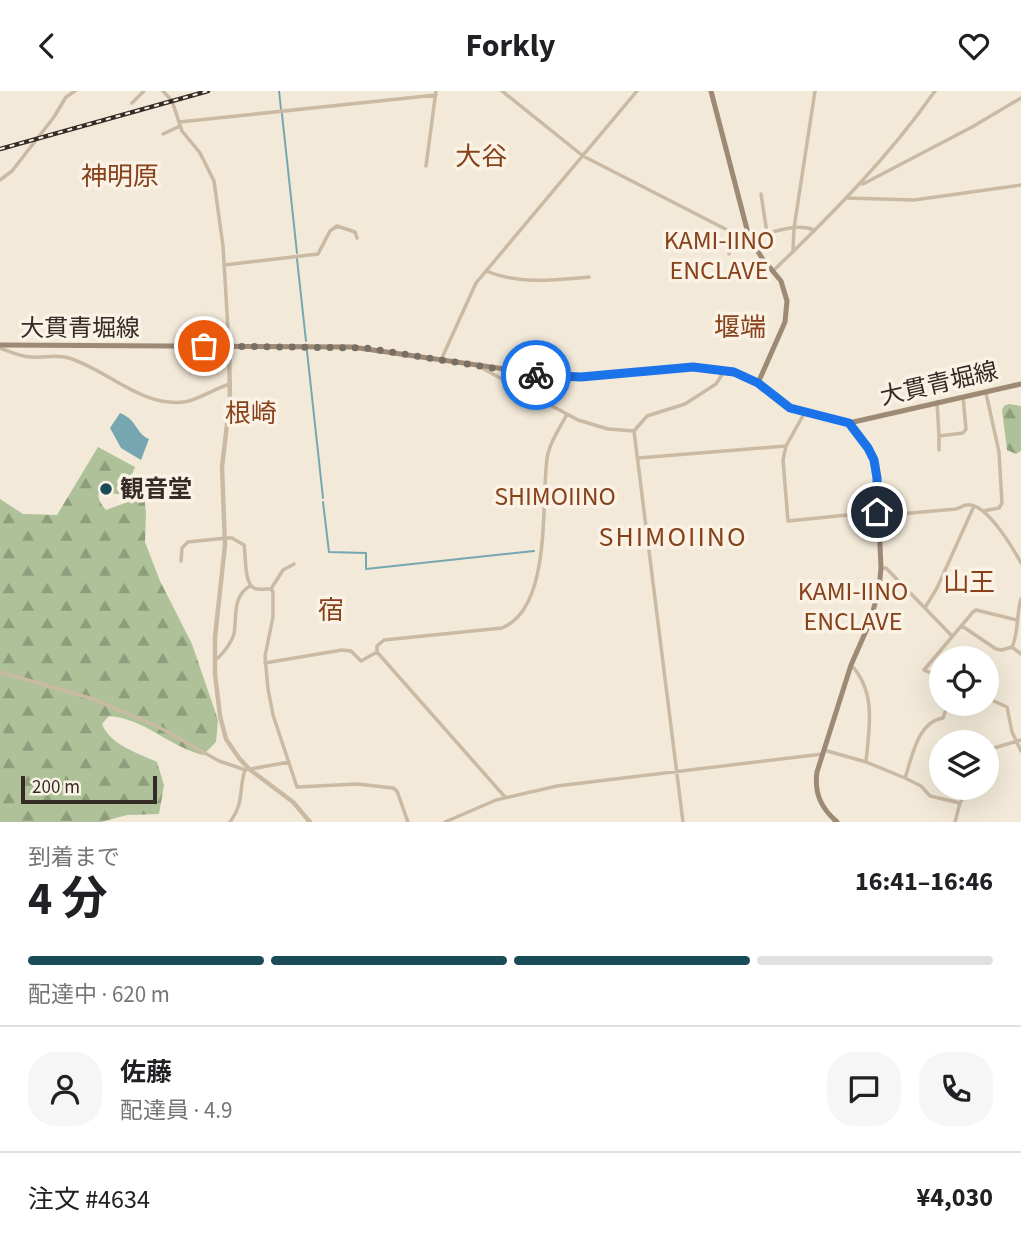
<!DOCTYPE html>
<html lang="ja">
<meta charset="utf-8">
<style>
body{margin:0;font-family:"Source Sans 3","Noto Sans JP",sans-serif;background:#f6f6f6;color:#202124;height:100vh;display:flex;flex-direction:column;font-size:26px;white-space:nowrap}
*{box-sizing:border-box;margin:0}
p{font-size:23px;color:#757577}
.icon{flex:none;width:38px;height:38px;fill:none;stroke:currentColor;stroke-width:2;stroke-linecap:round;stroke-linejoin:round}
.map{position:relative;height:731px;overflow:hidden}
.details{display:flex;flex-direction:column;background:#fff;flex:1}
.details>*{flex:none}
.tools{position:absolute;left:929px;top:555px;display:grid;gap:14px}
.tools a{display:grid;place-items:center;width:70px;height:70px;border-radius:50%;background:#fff;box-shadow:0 7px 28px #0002;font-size:35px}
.scale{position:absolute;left:21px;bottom:18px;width:136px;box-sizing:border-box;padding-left:7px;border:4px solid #352c26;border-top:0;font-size:19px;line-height:24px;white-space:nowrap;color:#352c26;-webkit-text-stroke:5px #faf2e4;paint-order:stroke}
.pin{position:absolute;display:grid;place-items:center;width:60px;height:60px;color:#fff;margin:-30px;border:4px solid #fff;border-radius:50%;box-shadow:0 2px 7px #0007}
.courier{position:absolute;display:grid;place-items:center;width:70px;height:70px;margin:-35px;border:5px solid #1a73e8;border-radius:50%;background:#fff;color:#222;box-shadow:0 2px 9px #0007}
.headline em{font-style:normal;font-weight:700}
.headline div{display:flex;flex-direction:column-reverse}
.headline{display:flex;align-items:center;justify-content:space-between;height:119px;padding:0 28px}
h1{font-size:46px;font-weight:700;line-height:52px}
.bar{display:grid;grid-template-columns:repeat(4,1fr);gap:10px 7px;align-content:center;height:84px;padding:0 28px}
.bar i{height:9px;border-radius:5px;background:#e0e0e0}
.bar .on{background:#1a4c58}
.bar p{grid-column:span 4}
.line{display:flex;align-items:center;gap:18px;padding:0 28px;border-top:2px solid #e0e0e0}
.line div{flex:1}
.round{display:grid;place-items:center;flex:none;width:74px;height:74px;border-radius:28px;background:#f6f6f6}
header{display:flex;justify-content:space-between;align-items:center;height:91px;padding:0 28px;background:#fff;font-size:32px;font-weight:700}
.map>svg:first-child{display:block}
.forest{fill:url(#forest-firs)}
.water{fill:#76a6b0}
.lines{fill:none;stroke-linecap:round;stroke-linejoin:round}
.stream{stroke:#76a6b0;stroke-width:2}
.minor{stroke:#cabaa4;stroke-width:3.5}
.tertiary{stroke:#cabaa4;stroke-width:4.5}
.secondary{stroke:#9e8975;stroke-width:5}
.rail-casing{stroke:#352c26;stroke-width:4.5}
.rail{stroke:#faf2e4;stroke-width:2;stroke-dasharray:5;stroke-linecap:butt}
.done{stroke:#776e64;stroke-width:7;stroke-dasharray:0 12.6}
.route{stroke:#1a73e8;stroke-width:9}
.poi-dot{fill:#1a4c58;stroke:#faf2e4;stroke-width:2.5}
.labels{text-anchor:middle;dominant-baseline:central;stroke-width:7;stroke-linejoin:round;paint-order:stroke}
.street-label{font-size:24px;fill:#352c26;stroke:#faf2e4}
.poi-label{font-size:24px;font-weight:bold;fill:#352c26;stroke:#faf2e4;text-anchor:start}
.neighbourhood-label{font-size:26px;fill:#87421c;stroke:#faf2e4}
.quarter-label{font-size:28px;letter-spacing:2px;fill:#87421c;stroke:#faf2e4}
</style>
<header><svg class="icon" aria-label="back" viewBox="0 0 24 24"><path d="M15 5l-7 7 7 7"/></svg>Forkly<svg class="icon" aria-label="heart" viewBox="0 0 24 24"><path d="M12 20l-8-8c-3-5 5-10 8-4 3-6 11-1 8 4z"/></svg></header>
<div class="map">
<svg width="1021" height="731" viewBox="0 0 1021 731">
<defs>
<pattern id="forest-firs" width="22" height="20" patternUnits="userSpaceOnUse" patternTransform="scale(1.75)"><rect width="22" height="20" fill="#aec198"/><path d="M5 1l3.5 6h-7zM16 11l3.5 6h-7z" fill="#8e9d7c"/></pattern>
</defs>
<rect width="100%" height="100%" fill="#f2e9d8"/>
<path class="forest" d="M1009,313l12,2v45l-5,3 -9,-4 -5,-40 2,-4z
M98,356l37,20 -4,10 -9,2v16l-11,-2 -2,-7 -5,-2c-9,10 -6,17 2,26l38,-14 2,17 -1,29 15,39 32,63 26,76 -2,22 -13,13c-33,-8 -60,-37 -94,-39l-7,8c8,21 36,29 55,38l7,23 -5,29 -32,1 -26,7h-101v-323l23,15 34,1z"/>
<path class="water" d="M120,322c19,8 14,19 29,26l-8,21 -20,-12 -11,-20z"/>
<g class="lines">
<path class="stream" d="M279,0l2,18
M282,23l15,139
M297,168l9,82
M307,260l16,147
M323,411l6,50 37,1v16l168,-18"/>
<path class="minor" d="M163,0l9,10 10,30 18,22 14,28 9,65 6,100
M502,0l81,65 154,79c25,6 54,-15 77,-5
M132,12l12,-12
M179,31l257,-27
M163,43l17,-8
M426,75l10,-75
M0,89l12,-9 42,-54 12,-20 9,-6
M863,93l109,-57 49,-29
M761,103l6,39
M847,107l67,2 107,-15
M793,159l1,-22 21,-137
M729,163v-14l20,-1
M224,174l94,-11 12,-23 7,-5 18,6 2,6
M486,180c34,14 68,9 103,6
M773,180c59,-57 115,-113 162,-180
M0,257c10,4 21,9 31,9 14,1 24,-3 38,1 39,12 71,49 115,44 15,-2 31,-14 46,-18
M441,269l35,-77 161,-192
M480,276l98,53 30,9 26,2 13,-15 38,-12 31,-20 9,-14
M937,311l2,34 24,-3 3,-4 -3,-32
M805,321l-19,34 -3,14 5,61 89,-9
M634,340l49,391
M939,345v14
M638,367l148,-12
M983,420l16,-3 3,-5 -3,-51 -13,-59
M878,425l78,-7c4,-1 7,-4 11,-4 19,-3 46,43 54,58
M181,470l1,-13 6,-6 38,-4h6l12,7c2,10 0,39 10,43 4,2 12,1 17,1l2,3v25l-8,39 3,33 5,26 24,72 60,-3 36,4 4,3 11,31
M882,477h4l66,68
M271,498l12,-19 11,-6
M1021,508c-5,16 -2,33 -9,48l9,7
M926,515l11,-18 37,-82
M962,535l34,23 6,1 10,-3
M377,561l128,145
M216,567h2c7,-7 13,-15 16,-24 3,-17 -2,-38 16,-48
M265,572l77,-13 9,1 10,10 16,-9v-6l7,-6 118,-12c50,-20 39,-125 45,-169 2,-16 13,-31 20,-45
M851,574c26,27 18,64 15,97
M0,581l93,27 64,27 62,35 15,5 11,4 44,-8
M942,587l-18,-8 49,-58 3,-2 41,10
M987,607l20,9 5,25 9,19
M824,659l42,12 39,16 16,8 9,10 30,7
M987,659l34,-10
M905,687c7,-20 12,-56 38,-60l5,-15
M230,731c15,-21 8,-30 15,-52
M445,731l51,-22 61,-14 266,-32
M955,731l5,-19 9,-16"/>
<path class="tertiary" d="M229,255l1,53 -8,68 3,78 -10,92v37l5,42 6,23 13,19 10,11 44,33 17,20"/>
<path class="secondary" d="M711,0l38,146 13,21 19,23 6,20 -2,21 -27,61
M0,254l352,2 215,31 126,-11 41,5 24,11 32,25 59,15 172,-39
M837,731c-16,-14 -23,-29 -20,-50l34,-107 19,-43 9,-33 2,-21 -4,-90 -3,-17 -6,-13 -19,-25"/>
<g class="rail-casing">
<path id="rail" d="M0,58l208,-58"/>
</g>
<use href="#rail" class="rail"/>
</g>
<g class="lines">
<path class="done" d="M204,255l162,2 170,27"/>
<path class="route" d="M536,284l45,2 112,-10 41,5 24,11 32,25 59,15 19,25 6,12 3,18v34"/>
</g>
<circle class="poi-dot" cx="106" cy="398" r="7"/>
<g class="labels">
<g class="street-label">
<text x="80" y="237">大貫青堀線</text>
<text transform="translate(939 293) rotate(-13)">大貫青堀線</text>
</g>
<g class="poi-label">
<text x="120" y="398">観音堂</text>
</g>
<g class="neighbourhood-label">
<text x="481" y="65">大谷</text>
<text x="120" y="85">神明原</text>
<text x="719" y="149">KAMI-IINO<tspan x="719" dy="30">ENCLAVE</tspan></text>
<text x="740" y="236">堰端</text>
<text x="251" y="322">根崎</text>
<text x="555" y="405">SHIMOIINO</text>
<text x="969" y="491">山王</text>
<text x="853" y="500">KAMI-IINO<tspan x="853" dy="30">ENCLAVE</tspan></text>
<text x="331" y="519">宿</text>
</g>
<g class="quarter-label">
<text x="673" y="446">SHIMOIINO</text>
</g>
</g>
</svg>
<div class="tools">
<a><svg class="icon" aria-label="locate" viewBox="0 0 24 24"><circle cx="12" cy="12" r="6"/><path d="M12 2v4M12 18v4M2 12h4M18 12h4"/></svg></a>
<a><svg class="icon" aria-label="layers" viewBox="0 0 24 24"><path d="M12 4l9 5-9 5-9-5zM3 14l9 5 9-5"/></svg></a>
</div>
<div class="scale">200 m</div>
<div class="pin" style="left:204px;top:255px;background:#ea580c"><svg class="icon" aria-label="bag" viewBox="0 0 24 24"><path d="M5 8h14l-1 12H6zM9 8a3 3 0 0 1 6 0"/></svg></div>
<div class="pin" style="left:877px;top:421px;background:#1f2937"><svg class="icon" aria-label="home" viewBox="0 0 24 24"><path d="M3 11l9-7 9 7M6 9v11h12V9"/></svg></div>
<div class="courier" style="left:536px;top:284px"><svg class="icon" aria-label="bike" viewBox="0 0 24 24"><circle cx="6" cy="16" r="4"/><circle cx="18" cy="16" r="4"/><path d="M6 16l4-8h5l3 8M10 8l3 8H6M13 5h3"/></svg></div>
</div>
<section class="details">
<div class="headline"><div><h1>4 分</h1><p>到着まで</p></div><em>16:41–16:46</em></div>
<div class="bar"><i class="on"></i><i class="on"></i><i class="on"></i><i></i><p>配達中 · 620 m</p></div>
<div class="line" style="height:126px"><a class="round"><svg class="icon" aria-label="person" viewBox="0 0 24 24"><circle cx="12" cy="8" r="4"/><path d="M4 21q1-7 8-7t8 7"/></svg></a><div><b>佐藤</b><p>配達員 · 4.9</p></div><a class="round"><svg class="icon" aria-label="chat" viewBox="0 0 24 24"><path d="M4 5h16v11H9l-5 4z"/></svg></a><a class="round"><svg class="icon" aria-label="phone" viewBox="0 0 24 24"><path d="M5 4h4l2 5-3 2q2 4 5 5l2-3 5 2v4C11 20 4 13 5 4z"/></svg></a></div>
<div class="line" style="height:91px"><div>注文 #4634</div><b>¥4,030</b></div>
</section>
